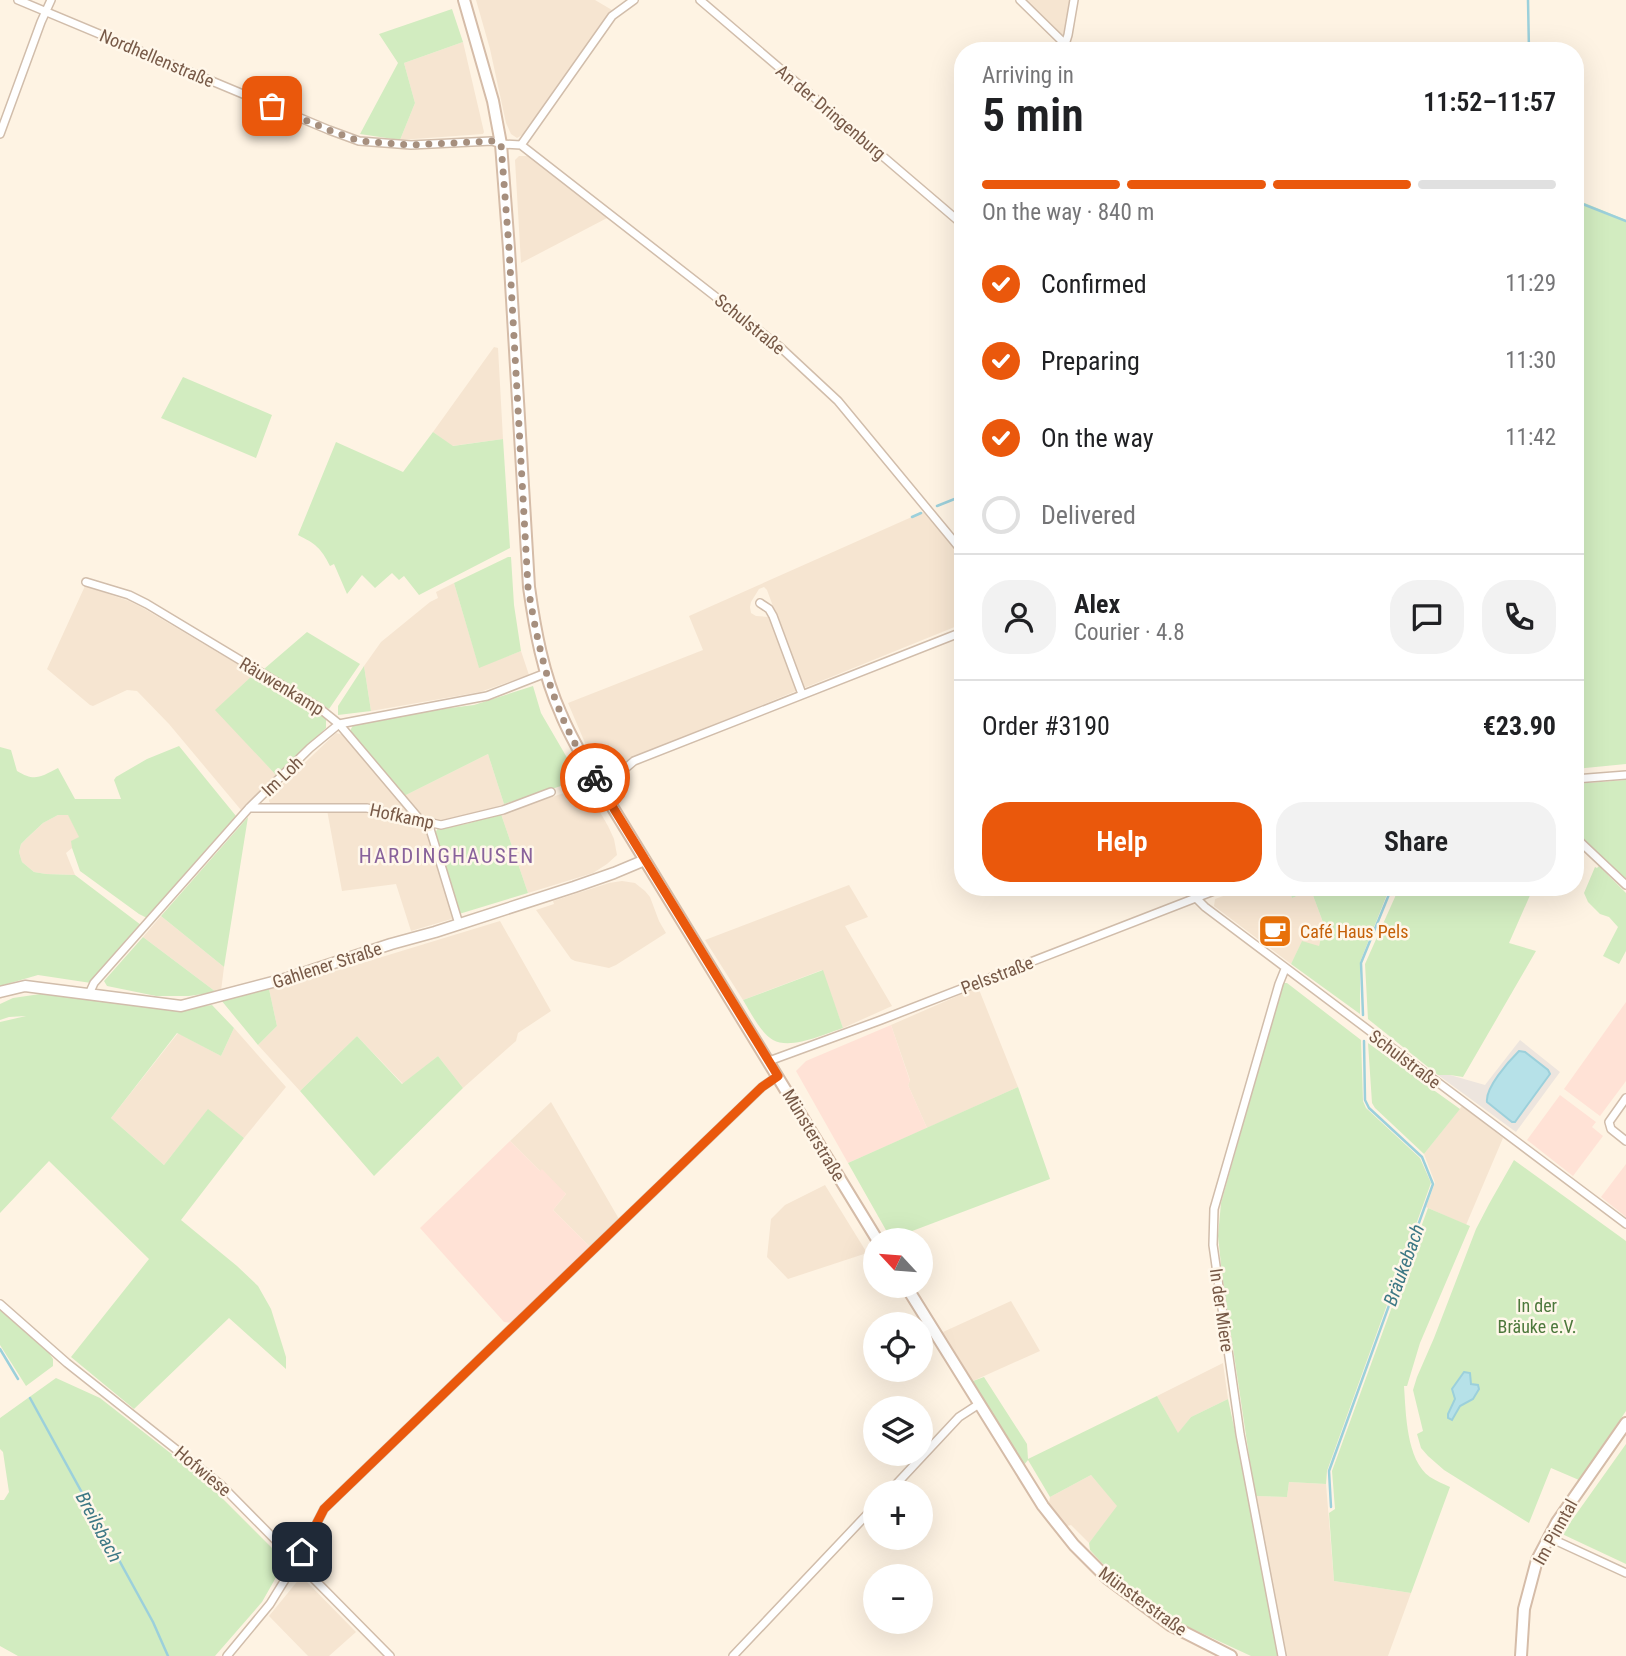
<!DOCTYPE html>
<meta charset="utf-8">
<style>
body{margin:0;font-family:"Roboto Condensed",sans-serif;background:#f2f2f2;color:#202124;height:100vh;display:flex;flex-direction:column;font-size:26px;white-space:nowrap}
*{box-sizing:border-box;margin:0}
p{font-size:23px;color:#757577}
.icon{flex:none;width:38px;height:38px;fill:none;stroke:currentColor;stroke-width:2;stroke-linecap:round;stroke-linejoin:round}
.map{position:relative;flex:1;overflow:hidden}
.details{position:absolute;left:954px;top:42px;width:630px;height:854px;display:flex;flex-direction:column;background:#fff;border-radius:28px;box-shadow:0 7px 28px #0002}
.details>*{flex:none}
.needle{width:46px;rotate:296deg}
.controls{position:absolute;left:863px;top:1228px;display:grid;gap:14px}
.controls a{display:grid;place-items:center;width:70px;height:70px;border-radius:50%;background:#fff;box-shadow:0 7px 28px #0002;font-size:35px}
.pin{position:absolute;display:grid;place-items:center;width:60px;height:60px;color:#fff;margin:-30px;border-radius:14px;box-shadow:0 4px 10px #0006}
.courier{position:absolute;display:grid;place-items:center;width:70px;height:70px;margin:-35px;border:5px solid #ea580c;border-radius:50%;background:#fff;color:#222;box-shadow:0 2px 9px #0007}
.summary em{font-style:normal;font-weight:600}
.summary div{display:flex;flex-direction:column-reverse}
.summary{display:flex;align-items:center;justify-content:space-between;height:119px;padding:0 28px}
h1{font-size:46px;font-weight:600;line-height:52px}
.bar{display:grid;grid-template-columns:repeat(4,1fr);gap:10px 7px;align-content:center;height:84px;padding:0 28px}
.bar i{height:9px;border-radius:5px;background:#e0e0e0}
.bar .active{background:#ea580c}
.bar p{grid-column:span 4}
.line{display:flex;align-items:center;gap:18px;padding:0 28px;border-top:2px solid #e0e0e0}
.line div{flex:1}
.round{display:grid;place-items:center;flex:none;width:74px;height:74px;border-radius:28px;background:#f2f2f2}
ol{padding:0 28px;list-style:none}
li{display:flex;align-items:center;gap:21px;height:77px}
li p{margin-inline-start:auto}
li .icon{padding:7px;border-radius:50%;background:#ea580c;color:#fff;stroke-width:4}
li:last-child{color:#757577}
li i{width:38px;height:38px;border:4px solid #e0e0e0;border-radius:50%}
.primary-button{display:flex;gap:14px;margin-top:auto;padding:14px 28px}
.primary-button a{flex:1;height:80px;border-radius:28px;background:#ea580c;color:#fff;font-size:28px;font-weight:600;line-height:80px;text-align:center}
.primary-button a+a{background:#f2f2f2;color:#202124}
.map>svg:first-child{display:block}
.residential{fill:#f6e5d1}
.commercial{fill:#ffe2d6}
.industrial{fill:#ede5de}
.green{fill:#d2ecc0}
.water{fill:#b6e1e8;stroke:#9cd0db;stroke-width:2}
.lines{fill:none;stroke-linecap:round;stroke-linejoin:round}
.stream{stroke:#9cd0db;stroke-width:2.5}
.minor-casing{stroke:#d1bdab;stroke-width:10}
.tertiary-casing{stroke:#d1bdab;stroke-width:13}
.secondary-casing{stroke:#d5bca8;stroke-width:14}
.minor{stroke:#fff;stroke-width:7}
.tertiary{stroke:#fff;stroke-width:10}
.secondary{stroke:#fff;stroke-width:10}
.done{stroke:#a68f7e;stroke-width:7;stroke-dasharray:0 12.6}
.route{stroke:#ea580c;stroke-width:9}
.labels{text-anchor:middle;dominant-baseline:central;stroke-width:5;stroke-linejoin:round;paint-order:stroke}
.street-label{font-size:18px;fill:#775947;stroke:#fff7ea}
.food-label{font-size:18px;fill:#c56008;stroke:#fff7ea;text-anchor:start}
.park-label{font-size:18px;fill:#4d783c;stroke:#fff7ea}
.water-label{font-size:19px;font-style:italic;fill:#3d7885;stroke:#fff7ea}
.quarter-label{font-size:21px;letter-spacing:2px;fill:#88629b;stroke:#fff7ea}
</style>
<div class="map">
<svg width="1626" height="1656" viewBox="0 0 1626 1656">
<rect width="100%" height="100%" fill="#fef3e3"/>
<path class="residential" d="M476,0h119l17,10 -88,124 -7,4 -6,-4 -5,-11 -16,-74z
M1024,0h46l-5,34 -4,2z
M463,42l21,90 -1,2 -83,6 15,-37 -11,-40z
M519,156h10l80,61 -88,46 -6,-103z
M494,347l4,1 5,91 -51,7 -19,-14z
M923,512l39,46v66l-158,64 -16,-41 -21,-57 -3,-3 -5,2 -8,13 -1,5 1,6 5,3 13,1 27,68v6l-195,80 -16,-28 -17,-40 135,-53 -14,-34z
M454,583l25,84 42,-16 8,24 -49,17 -109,19 -7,-45 17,-24 49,-40 8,-4 -2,-6z
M85,586l44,15 14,7 111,66 -38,36 60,65 -35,35 -72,-86 -32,-33 -10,-1 -34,16 -3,-1 -43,-36z
M336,733l8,2 64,76v4l-40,-9 -97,-1 -2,-4 1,-5z
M488,754l16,50 -27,10 -16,4 -28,3 -12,-5 -17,-20z
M585,786l23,40 6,13 3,16 -10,9 -14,9 -65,20 -27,-79z
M327,810l42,1 51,13 7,8 5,11 23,75 -44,13 -15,-47 -54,7z
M68,814l12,24 -8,3v7l-6,5 9,22 -29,-1 -12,-2 -12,-10 -3,-10 2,-8 22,-21 15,-8z
M622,881l13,2 10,8 5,6 9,24 7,12 -50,32 -7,3 -34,-7 -4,-2 -35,-49 18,-6 -1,-3 56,-18z
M849,885l19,32 -23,9 47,80 -49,22 -21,-58 -79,30 -38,-60z
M1248,887h40l4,11 19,-8 13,35 -5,22 -17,-5 -11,22 -77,-58 1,-7z
M161,916l63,51 -3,24 -5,1 -73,-55z
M500,921l51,90 -33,22 -2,8 -53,47 -25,-32 -35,28 -46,-48 -57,55 -42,-46 19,-19 -8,-37 57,-15z
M978,987l40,100 -91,41 -19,-43 2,-5 -19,-55z
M234,1028l52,59 -42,51 -36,-28 -44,55 -53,-47 67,-85 43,23z
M551,1102l68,117 -29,28 -37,-37 13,-16 -26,-23 -30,-30z
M1462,1106l41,32 -37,87 -40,-18 9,-24 -11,-29z
M825,1185l42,68 -79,26 -21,-22 4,-38 14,-14z
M1011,1301l29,50 -67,30 -30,-49z
M1223,1363l5,36 -37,18 -13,17 -21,-38z
M1091,1475l27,31 -29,37 -18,-18 -4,1 -18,-23 1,-6z
M1289,1482l37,2 8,97 77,12 -23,63h-103l-30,-160 32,1z
M300,1578l4,1 52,53 -27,24h-21l-39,-40z"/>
<path class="commercial" d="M1626,1002v79l-26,35 -36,-27z
M891,1025l19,56 -2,4 19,43 -79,35 -52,-92 10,-10z
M1560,1095l36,27 -4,5 11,9 -30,40 -46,-36z
M510,1141l30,30 2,-2 24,25 -13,16 37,37 -79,76 -7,-1 -84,-94z
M1626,1164v53l-25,-20z"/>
<path class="industrial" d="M1520,1040l40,32 -44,60 -78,-57h12l35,10z"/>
<path class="green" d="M452,9l11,33 -59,21 11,40 -15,37 -40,-6 38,-71 -19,-29z
M1575,199l51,21v544l-51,5z
M183,377l89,38 -16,43 -95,-40z
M433,432l20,14 50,-7 7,109 -91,47 -15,-19 -5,4 -7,-7 -17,15 -13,-13 -15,19 -13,-30 -4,2c-9,-18 -14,-22 -32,-31l38,-93 67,30z
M508,557h3l3,48 7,46 -42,17 -25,-85z
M307,632l53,32 -31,45 -65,-40z
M364,666l7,45 -33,4v-9z
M254,674l65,38 7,6v10l-50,47 -61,-65z
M533,686l8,27 39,67 -76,24 -16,-50 -84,42 -54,-65 3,-6 82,-15 39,-5z
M179,746l57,70 -89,102 -8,-4 -59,-43 -8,-23 -1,-7 8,-4 -11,-22h-10l-15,8 -16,15 -6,6 -2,8 3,10 12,10 12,2 29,1 66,50 -50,58 -53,-8 -38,11v-239l11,3 6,21c18,11 23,6 41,-3l17,31h46l-7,-19 2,-3 31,-18z
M1626,780v101l-51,-48v-49z
M501,814l27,79 -69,21 -24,-81 3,-5 28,-4z
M248,817l-24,150 -63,-51z
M1599,866l27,27v58l-7,13 -16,-8 15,-29 -9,-10 -9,-3 -12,-12 -4,-9 11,-26 2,1z
M1288,887h102l-30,75v52l-69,-50 11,-23 17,5 5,-21 -13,-35 -19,8z
M1398,887h149l-2,5 -10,2 -4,-1 -22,50 27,8 -73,126 -13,-2h-12l-70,-56 -3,-55 30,-67z
M143,937l73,55 -27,4h-33l-49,-10 -3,-5z
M823,970l20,58c-18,6 -52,22 -70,12 -13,-8 -22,-27 -30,-40z
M1283,983h4l74,57 2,61 3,7 54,50 11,25 -104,288 -1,13 -37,-2 -2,15 -32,-1 -33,-222 -4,-38 3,-33z
M269,989l8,37 -19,19 -37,-45z
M47,993l135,16 30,-4 22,23 -13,28 -44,-23 -66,85 53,47 44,-56 36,29 -63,82 56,46 21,20 13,23 15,48v12l-57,-51 -95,91 -63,-52 78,-98 -100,-98 -49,52v-191l26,-6 -17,1 -9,3v-16l13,-6z
M357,1036l45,48 36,-28 25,32 -89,88 -74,-85z
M1368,1043l92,66 -36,45 -49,-46 -3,-5z
M1018,1087l32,92 -159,60 -43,-76z
M1514,1160l112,81v170l-47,69 -28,-12 -22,55 -85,-53 -16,-14 -7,-8 -4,-14 6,-3 -10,-41 4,-13 17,-39 42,-109 13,-25z
M1428,1208l42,18 -50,117 -13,43h-3c2,27 2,74 26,91 6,4 14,7 20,10l-39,106 -77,-12 -5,-68 6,-4 -3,-38z
M0,1310l49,43 4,6v7l-27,20 -26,-41z
M984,1377l43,67 1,15 129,-63 21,37 13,-16 37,-18 14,65 36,192h-27l-67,-31 -24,-15 -22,-17 -37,-31 -11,-12 -1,-7 28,-37 -26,-31 -41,22 -22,-37 -5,6 -3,-5 -47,-80z
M56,1378l44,20 101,79 72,72 10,16 -21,37 -47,54h-197l-18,-10v-146h4l5,-8 -6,-40 -3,-3v-31z
M1626,1444v120l-64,-30z"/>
<path class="water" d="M1519,1051l6,1 23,18 2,4 -35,48h-3l-25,-20c-2,-14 21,-40 32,-51z
M1464,1372l6,1 1,11 7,1 1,4 -6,10 -13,7 -8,14 -4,-2v-4l7,-15 -3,-10z"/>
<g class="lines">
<path class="stream" d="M1528,0l1,51
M1575,201l51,20
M937,506l25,-10
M912,517l9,-4
M1363,1015l-2,-52 31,-76
M0,1349l18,30
M30,1398l123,224 15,34
M1331,1507l-2,-36 104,-287 -11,-27 -53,-49 -4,-8 -1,-59"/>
<g class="minor-casing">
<path id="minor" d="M18,0l311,130 30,11 52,4 81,-4 9,3 20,1 259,202 58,54 124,150
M700,0l262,224
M1020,0l45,44
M1063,51l5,-16 6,-35
M0,134l41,-112 10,-22
M521,145l91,-129 22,-16
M86,582l43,13 18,9 171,103 21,17 82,97 9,8 29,95
M760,603l9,6 4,7 29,78
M621,772l13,-11 328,-129
M1575,779l51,-4
M249,808h118l74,17 62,-15 48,-18
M1575,837l51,48
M1189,887l6,10 10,10 421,317
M89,994l5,-11 155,-175 61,-60 29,-24 148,-28 59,-23
M769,1061l112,-41 343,-133
M1626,1098l-17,24 2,7 15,12
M0,1304l67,59 154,122 169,171
M888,1493l71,-76 20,-13
M1548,1537l78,36
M227,1656l43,-52 32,-52 22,-43 438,-422 16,-11
M733,1656l142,-150
M1282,1656l-42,-222 -27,-189 1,-36 65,-225 6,-15"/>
</g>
<g class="tertiary-casing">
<path id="tertiary" d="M0,992l25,-6 156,20 107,-28 103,-34 44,-12 139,-45 40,-14 31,-13"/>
</g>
<g class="secondary-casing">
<path id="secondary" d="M464,0l29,101 8,43 8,105 20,338c6,43 14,87 32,127 9,22 21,42 33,63l284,464
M906,1286l137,220 31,39 34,34 62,46 61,31
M1521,1656l3,-47 13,-49 20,-38 69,-99"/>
</g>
<use href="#minor" class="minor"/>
<use href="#tertiary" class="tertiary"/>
<use href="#secondary" class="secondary"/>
</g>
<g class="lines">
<path class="done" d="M272,106l57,24 30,11 52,4 81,-4 9,3 8,104 19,339c7,42 15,83 31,122 9,24 23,47 36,69"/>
<path class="route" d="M302,1552l22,-43 438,-422 16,-11 -183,-298"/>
</g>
<defs>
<g id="cafe-square" transform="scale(1.75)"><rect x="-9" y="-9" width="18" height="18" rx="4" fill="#e8710a" stroke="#fff7ea"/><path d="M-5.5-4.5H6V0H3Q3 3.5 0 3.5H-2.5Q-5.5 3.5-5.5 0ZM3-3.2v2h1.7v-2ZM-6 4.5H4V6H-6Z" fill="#fff"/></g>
</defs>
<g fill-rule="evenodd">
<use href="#cafe-square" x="1275" y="931"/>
</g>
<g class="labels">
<g class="street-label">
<text transform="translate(157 58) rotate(23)">Nordhellenstraße</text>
<text transform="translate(831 112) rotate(40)">An der Dringenburg</text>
<text transform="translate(750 324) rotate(39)">Schulstraße</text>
<text transform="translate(282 686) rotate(31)">Räuwenkamp</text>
<text transform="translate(282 776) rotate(-44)">Im Loh</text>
<text transform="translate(402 816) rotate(12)">Hofkamp</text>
<text transform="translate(327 965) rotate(-18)">Gahlener Straße</text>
<text transform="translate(997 975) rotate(-21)">Pelsstraße</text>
<text transform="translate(1405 1059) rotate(37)">Schulstraße</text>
<text transform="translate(814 1135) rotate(59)">Münsterstraße</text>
<text transform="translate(1222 1310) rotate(82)">In der Miere</text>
<text transform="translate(203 1471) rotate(40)">Hofwiese</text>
<text transform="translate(1555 1532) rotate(-61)">Im Pinntal</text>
<text transform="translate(1143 1601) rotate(36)">Münsterstraße</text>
</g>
<g class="food-label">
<text x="1300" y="931">Café Haus Pels</text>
</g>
<g class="park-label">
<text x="1537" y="1305">In der<tspan x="1537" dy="21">Bräuke e.V.</tspan></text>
</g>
<g class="water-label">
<text transform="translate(1404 1265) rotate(-70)">Bräukebach</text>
<text transform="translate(99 1527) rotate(62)">Breilsbach</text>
</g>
<g class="quarter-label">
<text x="447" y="856">HARDINGHAUSEN</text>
</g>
</g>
</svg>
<div class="controls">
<a><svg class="needle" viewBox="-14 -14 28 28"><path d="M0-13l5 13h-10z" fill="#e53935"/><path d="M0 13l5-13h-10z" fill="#757577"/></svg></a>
<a><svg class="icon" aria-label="locate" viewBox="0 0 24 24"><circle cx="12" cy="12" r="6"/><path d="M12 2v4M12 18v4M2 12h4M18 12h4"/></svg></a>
<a><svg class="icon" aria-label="layers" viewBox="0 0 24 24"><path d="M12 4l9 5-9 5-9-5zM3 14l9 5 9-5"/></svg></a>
<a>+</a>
<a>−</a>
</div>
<div class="pin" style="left:272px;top:106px;background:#ea580c"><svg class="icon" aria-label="bag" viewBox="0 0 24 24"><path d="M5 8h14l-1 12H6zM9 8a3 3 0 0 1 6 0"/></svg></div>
<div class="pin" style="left:302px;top:1552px;background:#1f2937"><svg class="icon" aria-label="home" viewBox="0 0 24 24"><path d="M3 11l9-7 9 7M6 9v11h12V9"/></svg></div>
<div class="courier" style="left:595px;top:778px"><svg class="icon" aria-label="bike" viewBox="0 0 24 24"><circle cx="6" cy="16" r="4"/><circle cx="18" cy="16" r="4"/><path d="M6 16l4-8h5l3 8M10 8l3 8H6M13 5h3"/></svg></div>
<section class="details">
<div class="summary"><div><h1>5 min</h1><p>Arriving in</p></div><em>11:52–11:57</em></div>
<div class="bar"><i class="active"></i><i class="active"></i><i class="active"></i><i></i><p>On the way · 840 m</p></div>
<ol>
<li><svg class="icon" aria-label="check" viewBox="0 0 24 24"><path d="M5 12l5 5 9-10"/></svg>Confirmed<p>11:29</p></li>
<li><svg class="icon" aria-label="check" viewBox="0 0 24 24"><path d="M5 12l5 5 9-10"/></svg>Preparing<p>11:30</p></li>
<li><svg class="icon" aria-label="check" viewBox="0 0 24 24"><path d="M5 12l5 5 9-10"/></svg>On the way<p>11:42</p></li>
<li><i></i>Delivered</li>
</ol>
<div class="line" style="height:126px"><a class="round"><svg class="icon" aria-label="person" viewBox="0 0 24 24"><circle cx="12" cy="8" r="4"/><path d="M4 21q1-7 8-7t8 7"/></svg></a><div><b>Alex</b><p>Courier · 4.8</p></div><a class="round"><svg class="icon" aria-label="chat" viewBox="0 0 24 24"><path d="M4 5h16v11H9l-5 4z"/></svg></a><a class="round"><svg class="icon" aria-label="phone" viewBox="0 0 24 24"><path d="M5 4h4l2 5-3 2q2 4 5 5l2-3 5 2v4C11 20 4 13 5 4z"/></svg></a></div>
<div class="line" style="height:91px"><div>Order #3190</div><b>€23.90</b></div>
<div class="primary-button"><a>Help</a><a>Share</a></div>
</section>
</div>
